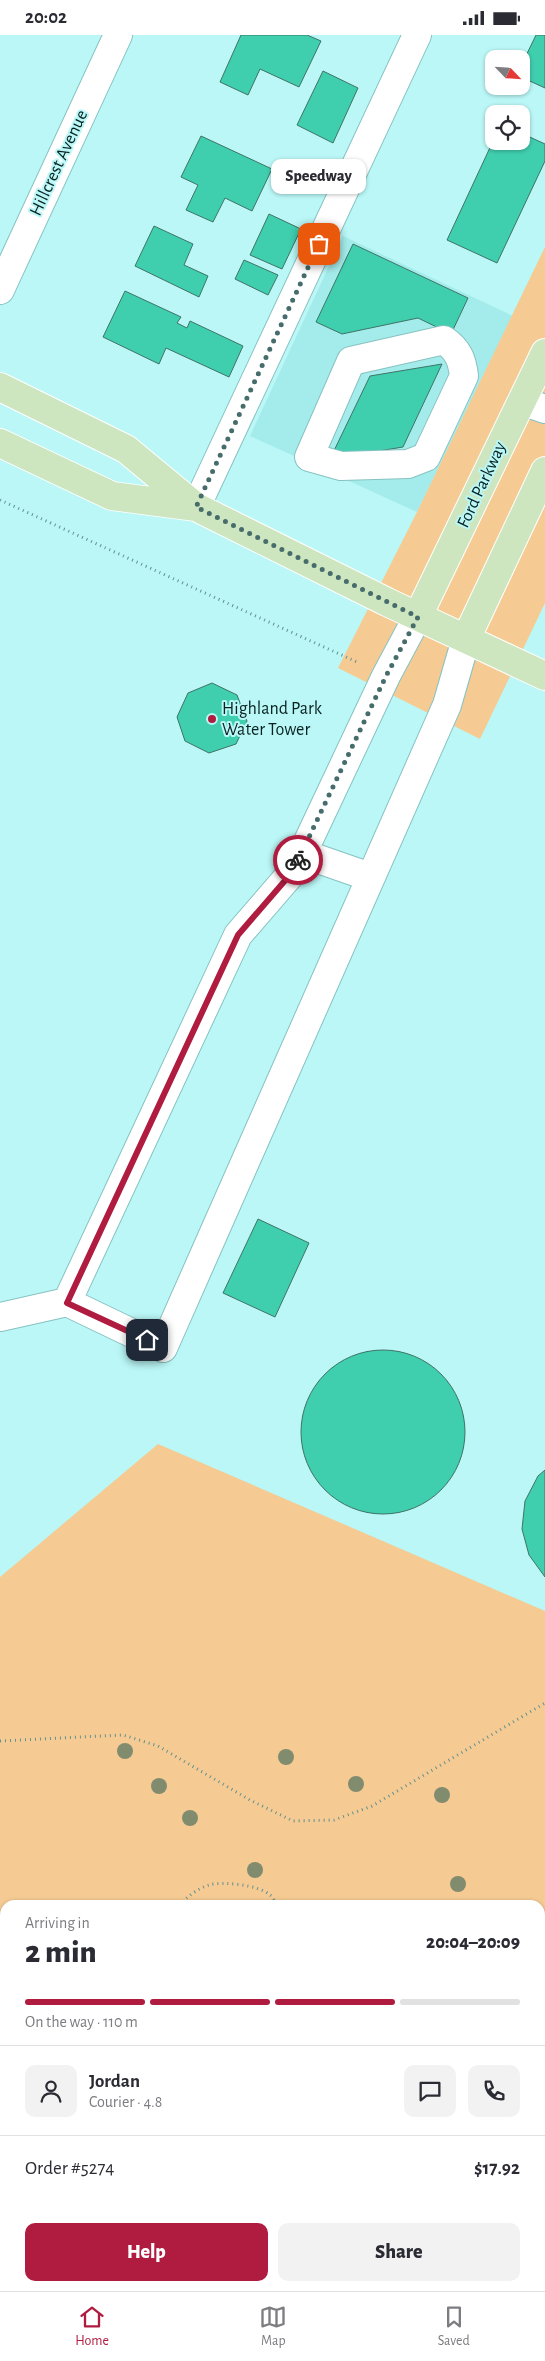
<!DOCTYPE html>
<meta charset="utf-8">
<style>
body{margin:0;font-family:"Alegreya Sans",sans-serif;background:#f2f2f3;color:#2b2b33;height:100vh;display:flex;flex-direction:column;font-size:19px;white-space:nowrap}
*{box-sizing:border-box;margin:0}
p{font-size:16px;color:#7c7c81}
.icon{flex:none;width:28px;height:28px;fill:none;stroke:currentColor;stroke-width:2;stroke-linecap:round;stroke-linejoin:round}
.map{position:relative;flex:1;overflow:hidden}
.details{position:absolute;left:0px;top:1865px;width:545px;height:391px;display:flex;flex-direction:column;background:#fff;border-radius:15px 15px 0 0;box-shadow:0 1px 4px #0004}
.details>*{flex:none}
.needle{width:32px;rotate:115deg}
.controls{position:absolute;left:485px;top:15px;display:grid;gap:10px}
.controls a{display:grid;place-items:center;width:45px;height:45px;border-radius:10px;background:#fff;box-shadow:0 1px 4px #0004;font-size:25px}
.pin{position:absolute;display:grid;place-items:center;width:42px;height:42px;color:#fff;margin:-21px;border-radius:10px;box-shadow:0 2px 8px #0006}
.courier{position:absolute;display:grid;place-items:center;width:50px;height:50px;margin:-25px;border:4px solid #af1c40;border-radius:50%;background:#fff;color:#222;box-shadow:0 1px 6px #0007}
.bubble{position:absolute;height:35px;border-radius:10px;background:#fff;box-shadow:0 1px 4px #0004;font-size:16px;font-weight:800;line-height:35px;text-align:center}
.head em{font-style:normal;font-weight:800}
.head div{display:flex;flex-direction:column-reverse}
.head{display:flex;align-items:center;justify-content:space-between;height:85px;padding:0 25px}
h1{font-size:32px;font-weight:800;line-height:38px}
.bar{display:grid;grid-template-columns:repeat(4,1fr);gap:8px 5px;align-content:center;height:60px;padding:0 25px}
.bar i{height:6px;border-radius:4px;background:#e1e1e2}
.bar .active{background:#af1c40}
.bar p{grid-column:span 4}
.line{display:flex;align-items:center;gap:12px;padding:0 25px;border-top:1px solid #e1e1e2}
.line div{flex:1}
.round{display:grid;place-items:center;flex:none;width:52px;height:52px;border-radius:10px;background:#f2f2f3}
.button{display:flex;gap:10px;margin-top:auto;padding:10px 25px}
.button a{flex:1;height:58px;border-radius:10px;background:#af1c40;color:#fff;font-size:20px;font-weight:800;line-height:58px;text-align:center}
.button a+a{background:#f2f2f3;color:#2b2b33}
.status{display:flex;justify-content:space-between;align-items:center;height:35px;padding:0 25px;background:#fff;direction:ltr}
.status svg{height:14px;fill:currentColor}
.dock{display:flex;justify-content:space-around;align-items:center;height:70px;border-top:1px solid #e1e1e2;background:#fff;font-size:14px;color:#7c7c81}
.dock a{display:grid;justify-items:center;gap:2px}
.dock .active{color:#af1c40}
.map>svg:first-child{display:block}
.built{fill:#a4eceb}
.green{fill:#f5cb93;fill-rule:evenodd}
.building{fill:#3fceae;stroke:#3f7466}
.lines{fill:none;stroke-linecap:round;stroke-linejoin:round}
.minor-casing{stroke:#86c2c1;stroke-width:30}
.major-casing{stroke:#fff;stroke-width:30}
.path{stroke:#64908f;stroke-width:3;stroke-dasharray:1 4;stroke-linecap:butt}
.minor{stroke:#fff;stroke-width:28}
.major{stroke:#cee6c0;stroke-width:28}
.tree{fill:#818c6f}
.done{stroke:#466d6c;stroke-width:5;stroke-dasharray:0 9}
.route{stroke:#af1c40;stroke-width:6}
.poi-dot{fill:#af1c40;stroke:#baf7f6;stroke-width:2}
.labels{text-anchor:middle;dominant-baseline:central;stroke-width:4;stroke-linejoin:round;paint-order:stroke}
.street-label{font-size:18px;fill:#082221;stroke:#baf7f6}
.poi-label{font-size:18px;fill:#082221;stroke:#baf7f6;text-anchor:start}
</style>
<div class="status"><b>20:02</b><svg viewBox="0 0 49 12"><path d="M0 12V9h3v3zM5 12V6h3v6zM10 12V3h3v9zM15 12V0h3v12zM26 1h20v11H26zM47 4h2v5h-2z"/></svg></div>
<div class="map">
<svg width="545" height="2256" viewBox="0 0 545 2256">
<rect width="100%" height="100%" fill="#baf7f6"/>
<path class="built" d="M343,201l170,80 -96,196 -167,-76z"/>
<path class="green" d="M545,212v356l-65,136 -142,-71 79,-156z
M158,1409l387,167v680h-545v-714zM5,1870h535v381h-535z"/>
<path class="building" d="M241,0h66l14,6 -22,46 -39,-18 -12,26 -28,-13z
M536,0h9v53l-24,-11v-11z
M323,36l35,17 -25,55 -36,-18z
M521,98l24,11v17l-48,102 -50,-23 47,-101v2h27z
M201,101l71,33 -20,42 -27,-13 -12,24 -27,-12 12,-25 -17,-8z
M269,179l32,15 -19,40 -32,-14z
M154,191l39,18 -9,21 24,11 -9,21 -64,-31z
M353,209l115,54 -17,36 -33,-16 -76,16 -26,-12z
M244,225l34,15 -10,20 -33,-16z
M125,256l56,26 -4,6 10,5 3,-7 53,25 -14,31 -63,-29 -7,16 -56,-27z
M442,329l-39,83 -73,12 40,-83z
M212,648l25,12 10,26 -11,23 -27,9 -24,-12 -8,-24 11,-24z
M258,1184l51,24 -34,74 -52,-24z
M301 1397a82 82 0 1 1 164 0a82 82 0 1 1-164 0Z
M545,1435v107l-16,-22 -7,-26 3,-28 13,-25z"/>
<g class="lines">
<g class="minor-casing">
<path id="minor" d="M0,255l118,-255
M444,305c14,10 18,19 20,36l-38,81 -18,7 -67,2 -32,-9 42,-96z
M522,366l23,8
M196,472l221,-472
M301,818l69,24
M67,1267l171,-367 57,-66 91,-193 32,-60
M0,1282l67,-15 96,46 284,-643 19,-66"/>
</g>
<g class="major-casing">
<path id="major" d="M0,352l126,62 70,58 191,95 158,74
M0,408l112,53 84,11
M418,581l127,-263
M466,604l79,-168"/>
</g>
<path class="path" d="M0,465l357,162
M0,1706l123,-6 35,11 92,54 43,21 41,-1 38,-14 173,-103
M179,1870c8,-8 19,-17 30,-20 14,-4 50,0 61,10 3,2 5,7 6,10
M540,2102l5,-14"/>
<use href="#minor" class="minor"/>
<use href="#major" class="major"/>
</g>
<g class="tree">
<circle cx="125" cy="1716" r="8"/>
<circle cx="286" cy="1722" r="8"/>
<circle cx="356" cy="1749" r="8"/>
<circle cx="159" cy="1751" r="8"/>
<circle cx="442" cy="1760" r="8"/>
<circle cx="190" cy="1783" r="8"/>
<circle cx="255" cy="1835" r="8"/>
<circle cx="458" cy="1849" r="8"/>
</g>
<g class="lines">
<path class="done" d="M298,825l88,-184 32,-59 -222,-110 123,-263"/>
<path class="route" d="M147,1305l-80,-37 171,-368 57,-66 3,-9"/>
</g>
<circle class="poi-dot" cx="212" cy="684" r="5"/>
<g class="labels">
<g class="street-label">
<text transform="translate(59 128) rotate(-65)">Hillcrest Avenue</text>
<text transform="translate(482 450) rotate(-65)">Ford Parkway</text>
</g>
<g class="poi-label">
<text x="222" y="674">Highland Park<tspan x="222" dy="21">Water Tower</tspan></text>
</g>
</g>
</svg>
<div class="controls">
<a><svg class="needle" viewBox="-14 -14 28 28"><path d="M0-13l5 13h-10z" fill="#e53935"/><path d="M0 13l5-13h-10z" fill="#7c7c81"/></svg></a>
<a><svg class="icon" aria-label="locate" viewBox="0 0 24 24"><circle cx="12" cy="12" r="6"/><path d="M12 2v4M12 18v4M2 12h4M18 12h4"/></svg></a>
</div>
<div class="pin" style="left:319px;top:209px;background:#ea580c"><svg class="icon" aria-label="bag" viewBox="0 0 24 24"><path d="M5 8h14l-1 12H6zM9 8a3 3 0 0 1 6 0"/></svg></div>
<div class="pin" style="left:147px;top:1305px;background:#1f2937"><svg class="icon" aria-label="home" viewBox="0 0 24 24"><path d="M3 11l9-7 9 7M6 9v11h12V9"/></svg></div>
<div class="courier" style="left:298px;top:825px"><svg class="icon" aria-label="bike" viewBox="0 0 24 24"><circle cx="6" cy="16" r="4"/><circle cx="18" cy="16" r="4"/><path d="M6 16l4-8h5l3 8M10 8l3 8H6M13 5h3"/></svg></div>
<div class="bubble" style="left:271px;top:124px;width:95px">Speedway</div>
<section class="details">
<div class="head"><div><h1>2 min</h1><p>Arriving in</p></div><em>20:04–20:09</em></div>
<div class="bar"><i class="active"></i><i class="active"></i><i class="active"></i><i></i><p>On the way · 110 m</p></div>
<div class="line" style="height:90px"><a class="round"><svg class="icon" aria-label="person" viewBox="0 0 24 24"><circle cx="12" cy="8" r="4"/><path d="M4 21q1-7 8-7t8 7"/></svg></a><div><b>Jordan</b><p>Courier · 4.8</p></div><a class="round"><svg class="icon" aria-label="chat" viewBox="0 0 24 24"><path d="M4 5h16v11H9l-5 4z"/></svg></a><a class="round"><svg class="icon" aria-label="phone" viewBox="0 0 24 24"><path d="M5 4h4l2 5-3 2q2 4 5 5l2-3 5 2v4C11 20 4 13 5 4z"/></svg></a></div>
<div class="line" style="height:65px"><div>Order #5274</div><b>$17.92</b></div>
<div class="button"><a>Help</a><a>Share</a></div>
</section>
</div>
<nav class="dock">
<a class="active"><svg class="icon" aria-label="home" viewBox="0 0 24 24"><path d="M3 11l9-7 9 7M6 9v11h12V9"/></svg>Home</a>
<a><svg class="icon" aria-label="map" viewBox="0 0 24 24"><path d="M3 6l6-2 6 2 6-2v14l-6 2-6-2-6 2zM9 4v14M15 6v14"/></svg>Map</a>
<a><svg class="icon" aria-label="saved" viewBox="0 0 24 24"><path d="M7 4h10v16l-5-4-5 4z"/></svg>Saved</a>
</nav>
